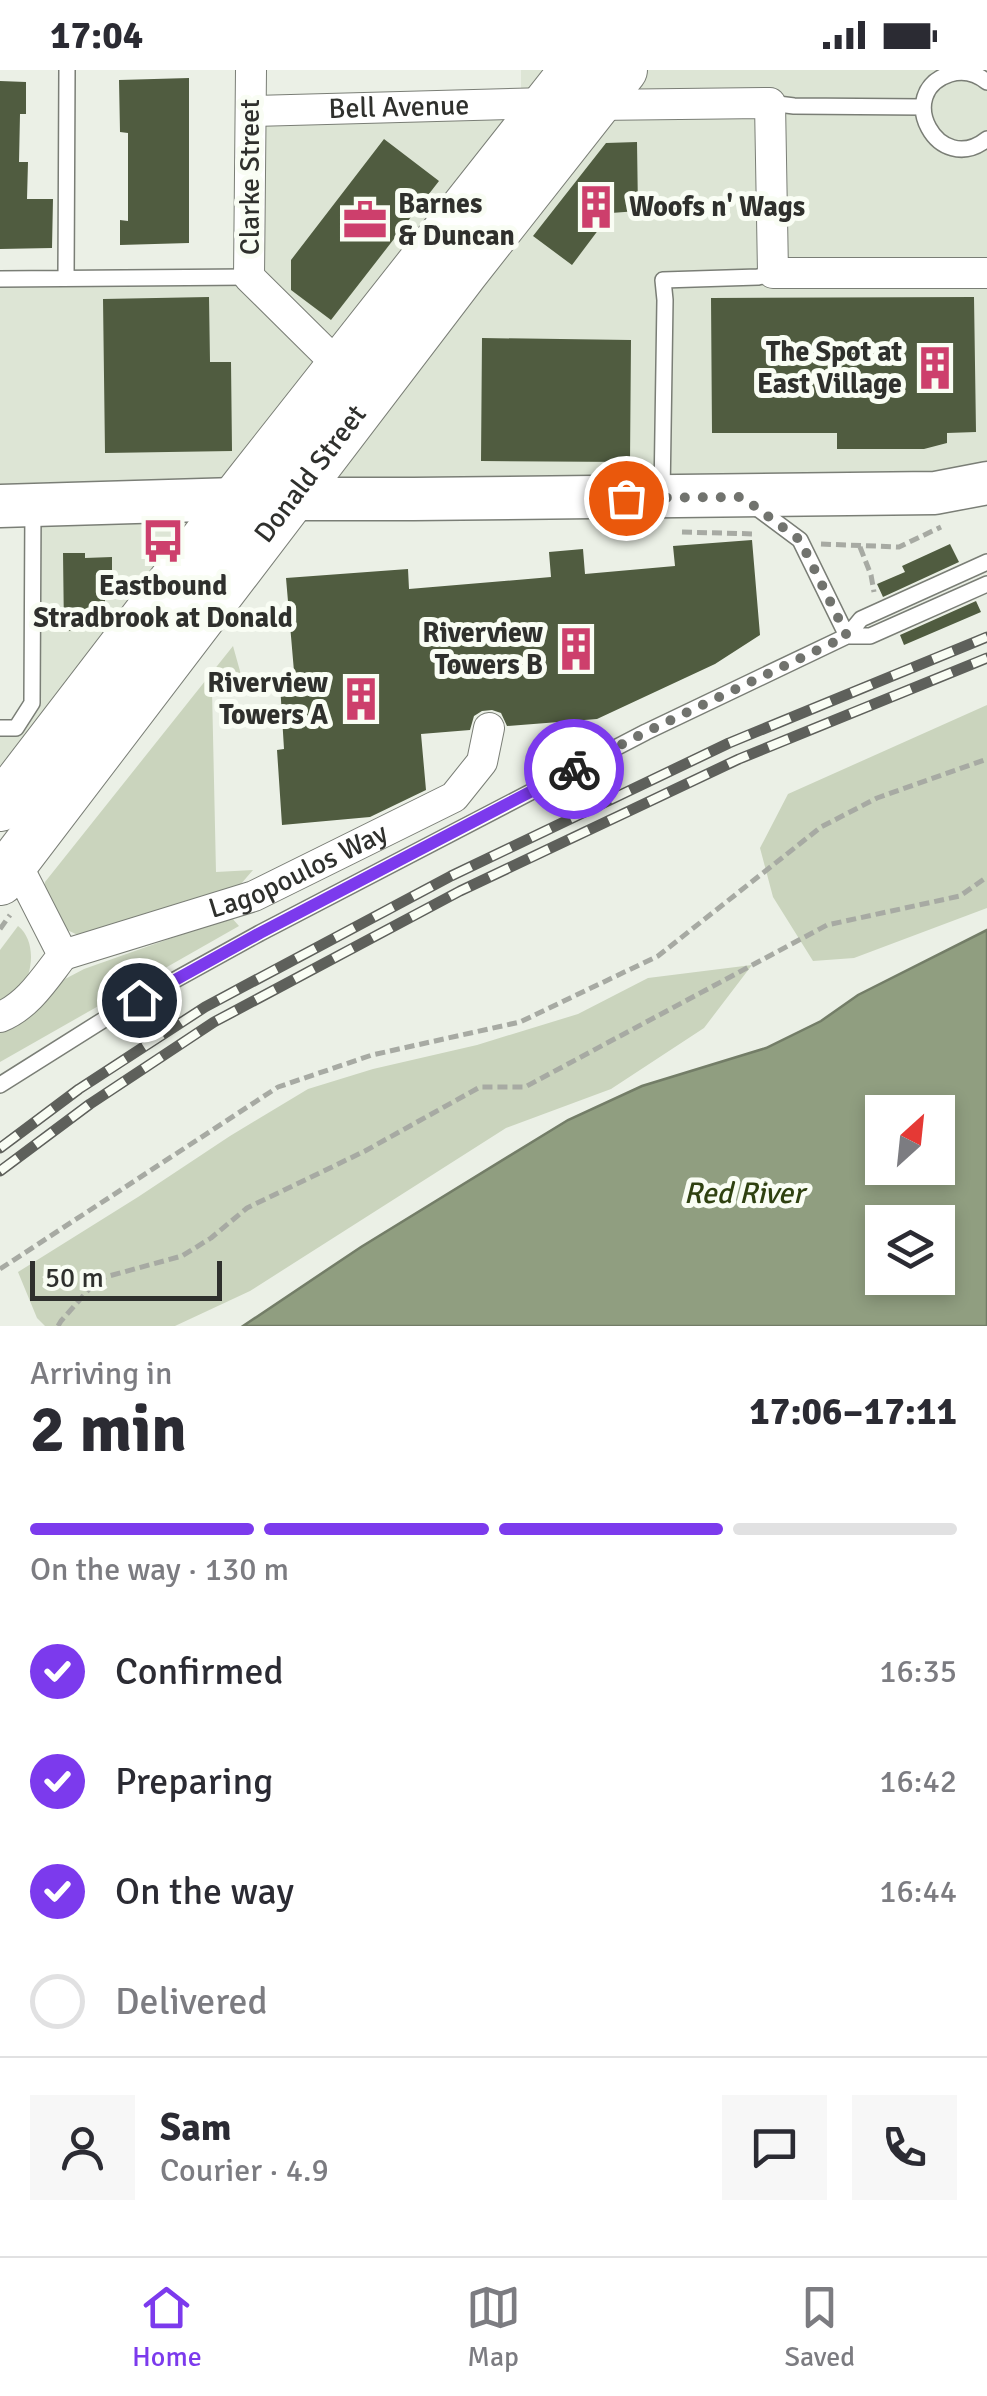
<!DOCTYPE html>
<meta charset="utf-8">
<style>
body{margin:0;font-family:Signika,sans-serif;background:#f7f7f7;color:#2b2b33;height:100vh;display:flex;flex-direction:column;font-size:38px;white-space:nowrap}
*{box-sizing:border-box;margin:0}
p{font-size:32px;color:#7c7c81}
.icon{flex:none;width:55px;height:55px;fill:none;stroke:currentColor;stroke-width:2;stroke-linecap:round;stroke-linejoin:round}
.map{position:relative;height:1256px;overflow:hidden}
.drawer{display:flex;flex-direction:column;background:#fff;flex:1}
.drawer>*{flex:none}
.needle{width:65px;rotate:27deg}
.buttons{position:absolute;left:865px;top:1025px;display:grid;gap:20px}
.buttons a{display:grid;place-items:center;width:90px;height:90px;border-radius:0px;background:#fff;box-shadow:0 5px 15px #0003;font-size:50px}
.scale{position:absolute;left:30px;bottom:25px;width:192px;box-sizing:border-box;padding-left:10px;border:5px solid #2f302d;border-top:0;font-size:28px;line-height:35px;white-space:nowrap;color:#2f302d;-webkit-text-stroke:8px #f9fdf4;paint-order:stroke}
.pin{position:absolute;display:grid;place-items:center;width:85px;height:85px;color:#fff;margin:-42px;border:5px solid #fff;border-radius:50%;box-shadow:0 2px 10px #0007}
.courier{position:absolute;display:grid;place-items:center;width:100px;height:100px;margin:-50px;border:8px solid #7c3aed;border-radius:50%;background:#fff;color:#222;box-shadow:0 2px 12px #0007}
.headline em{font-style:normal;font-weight:800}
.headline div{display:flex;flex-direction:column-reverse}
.headline{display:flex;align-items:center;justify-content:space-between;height:170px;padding:0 30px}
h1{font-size:65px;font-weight:800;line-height:75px}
.bar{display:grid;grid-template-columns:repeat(4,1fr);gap:15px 10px;align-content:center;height:120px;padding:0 30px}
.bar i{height:12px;border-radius:8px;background:#e1e1e2}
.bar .selected{background:#7c3aed}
.bar p{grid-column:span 4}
.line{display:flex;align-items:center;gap:25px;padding:0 30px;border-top:2px solid #e1e1e2}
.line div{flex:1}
.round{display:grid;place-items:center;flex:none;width:105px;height:105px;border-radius:0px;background:#f7f7f7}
ol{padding:0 30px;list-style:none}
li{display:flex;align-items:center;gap:30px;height:110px}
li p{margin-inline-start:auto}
li .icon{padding:10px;border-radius:50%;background:#7c3aed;color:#fff;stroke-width:4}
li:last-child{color:#7c7c81}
li i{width:55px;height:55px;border:5px solid #e1e1e2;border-radius:50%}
.status{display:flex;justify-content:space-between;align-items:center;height:70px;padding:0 50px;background:#fff;direction:ltr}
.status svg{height:28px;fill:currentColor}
.tab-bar{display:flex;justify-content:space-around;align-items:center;height:140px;border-top:2px solid #e1e1e2;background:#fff;font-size:28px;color:#7c7c81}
.tab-bar a{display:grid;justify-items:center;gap:5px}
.tab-bar .selected{color:#7c3aed}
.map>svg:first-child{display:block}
.built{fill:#dde5d5}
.green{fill:#cad4bd}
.water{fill:#909e80;stroke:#737d67;stroke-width:2.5;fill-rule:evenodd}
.building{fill:#505c40}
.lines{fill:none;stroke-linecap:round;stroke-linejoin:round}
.lane-casing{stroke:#7a7e76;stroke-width:18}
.street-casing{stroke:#7a7e76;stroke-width:32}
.secondary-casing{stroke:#7a7e76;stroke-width:45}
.primary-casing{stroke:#7a7e76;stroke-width:50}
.path{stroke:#a7aaa3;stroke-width:5;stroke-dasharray:10 5;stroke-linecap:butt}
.lane{stroke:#fff;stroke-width:15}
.street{stroke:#fff;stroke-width:30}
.secondary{stroke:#fff;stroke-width:42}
.primary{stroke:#fff;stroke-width:48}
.rail-casing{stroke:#5e605b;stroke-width:11}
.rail{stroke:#f9fdf4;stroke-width:8;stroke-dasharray:22;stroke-linecap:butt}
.done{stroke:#71736e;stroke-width:10;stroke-dasharray:0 18}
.route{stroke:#7c3aed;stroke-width:12}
.labels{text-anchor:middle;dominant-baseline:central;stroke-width:10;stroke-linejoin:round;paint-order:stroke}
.street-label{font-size:28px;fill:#2f302d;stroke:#f9fdf4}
.poi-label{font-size:28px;font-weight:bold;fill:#2f302d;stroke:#f9fdf4;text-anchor:end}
.water-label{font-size:30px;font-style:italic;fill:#2f4110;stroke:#f9fdf4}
</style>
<div class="status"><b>17:04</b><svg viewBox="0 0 49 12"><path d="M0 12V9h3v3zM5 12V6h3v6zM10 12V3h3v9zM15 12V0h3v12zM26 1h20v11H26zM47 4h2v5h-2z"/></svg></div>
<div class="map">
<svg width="987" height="1256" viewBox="0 0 987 1256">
<rect width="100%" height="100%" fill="#ebf0e6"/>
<path class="built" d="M521,0h53l-574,736v-78l16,-1 16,-25 1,-195 -33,-1v-227l249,-2 2,-166 270,-8z
M623,0h364v413l-698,17z"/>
<path class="green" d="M233,576l12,43 -33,1 4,182 37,-2 -13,15 -160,51 -15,-7 -21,-40 1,-7z
M987,635v203l-133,50 -41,3 -40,-64 -13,-49 28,-54z
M231,847l8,9 -239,136v-33l18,-6 13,-8 34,-36 19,-10z
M18,856c18,14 16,47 2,64 -5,6 -14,11 -20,16v-56z
M752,895l-48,63 -93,61 -105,39 -256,163 -75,35h-130l-8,-8 -19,-46 120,-75 92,-61 78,-47 65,-20 104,-24 101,-31 70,-36z"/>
<path class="water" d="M987,860v396h-744l118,-79 207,-127 74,-34 124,-38 55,-27 37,-26zM882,1042h56v56h-56zM882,1152h56v56h-56z"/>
<path class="building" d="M189,8v165l-69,2v-25l8,1v-88l-8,-1 -1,-52z
M0,11l26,1v32h-6l-1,48h9l-1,37h26l-1,49 -52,1z
M384,69l55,42 -108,139 -40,-30v-30z
M637,72l1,69 -27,2 -39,52 -39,-29 73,-93z
M209,227l1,65h21l1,89 -127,2 -2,-154z
M974,227l2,135 -29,1v10l-23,6h-87v-16h-125l-1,-135z
M482,268l149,2 -1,122 -149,-1z
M752,470l8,95 -45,29 -118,55 -90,7 -6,-13 -9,-3 -10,1 -8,5 -4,14 -49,4 5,56 -56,27 -88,8 -5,-75 7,-1 -4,-65 15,-1 -9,-105 122,-9 1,20 142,-12 -2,-25 34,-3 2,25 90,-8 -2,-20z
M950,474l9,18 -76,35 -6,-13 28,-12 -3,-6z
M63,483h22v5l27,-1v31l-7,-1v15h-8l1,14h-7v15h-27z
M976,531l5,11 -77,33 -4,-10z"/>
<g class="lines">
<g class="lane-casing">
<path id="lane" d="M987,12c-11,-9 -24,-12 -37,-8 -57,18 -12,104 37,65
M770,33l24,3 129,1
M66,208l1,-208
M0,209l249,-2
M662,425l3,-195 -2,-20 95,-3 15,-4
M753,435l47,35 47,96
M847,566h23l117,-52
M0,658h16l16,-25 1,-196
M0,1015l108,-68 152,-84 386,-201 201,-96 14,-17 126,-57"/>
</g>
<g class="street-casing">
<g id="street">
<path d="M251,0l-2,207 91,90"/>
<path d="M595,35l175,-2 3,170h214"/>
<path id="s1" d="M251,41l297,-8"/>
<path id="s2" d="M63,885l191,-59 200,-99 28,-35 7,-34"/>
<path d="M0,947c28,-11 45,-39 63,-62l-48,-94"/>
</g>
</g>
<g class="secondary-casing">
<path id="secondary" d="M0,436l236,-7h178l521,-6 52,-10"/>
</g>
<g class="primary-casing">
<g id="primary">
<path d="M0,737l246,-321 328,-416"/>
<path id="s3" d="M0,811l464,-609 159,-202"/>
</g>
</g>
<path class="path" d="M682,462l74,2
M821,474l78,3 42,-20
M860,477l11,28 3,17
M0,859l10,-14
M0,1199l278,-182 94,-32 148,-33 138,-66 163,-129 56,-29 110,-39
M58,1256l3,-5 37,-42 84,-23 29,-18 36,-30 118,-57 115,-64h45l302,-162 133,-29 27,-19"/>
<use href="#lane" class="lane"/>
<use href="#street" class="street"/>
<use href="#secondary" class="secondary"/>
<use href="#primary" class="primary"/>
<g class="rail-casing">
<path id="rail" d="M0,1078l79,-59 126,-82 246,-131 278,-133 258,-106
M0,1101l90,-67 124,-82 246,-131 279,-132 248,-101"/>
</g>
<use href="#rail" class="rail"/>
</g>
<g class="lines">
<path class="done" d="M574,699l72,-37 201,-96 -47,-96 -58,-43 -116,1"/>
<path class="route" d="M139,930l121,-67 314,-164"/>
</g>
<defs>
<g id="building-bare" transform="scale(3.45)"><path d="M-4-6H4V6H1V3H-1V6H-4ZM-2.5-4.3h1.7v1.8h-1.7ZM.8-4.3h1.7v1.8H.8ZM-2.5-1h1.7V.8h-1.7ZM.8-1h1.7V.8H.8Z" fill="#cd3f6c" stroke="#f9fdf4" stroke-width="2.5" paint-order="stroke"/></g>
<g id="office-bare" transform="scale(3.45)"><path d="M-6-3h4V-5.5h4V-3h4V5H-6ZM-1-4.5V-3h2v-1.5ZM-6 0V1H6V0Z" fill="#cd3f6c" stroke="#f9fdf4" stroke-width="2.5" paint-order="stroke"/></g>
<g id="bus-bare" transform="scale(3.45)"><path d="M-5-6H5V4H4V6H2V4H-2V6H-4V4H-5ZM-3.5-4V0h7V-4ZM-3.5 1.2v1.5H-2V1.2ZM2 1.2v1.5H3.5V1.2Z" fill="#cd3f6c" stroke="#f9fdf4" stroke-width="2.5" paint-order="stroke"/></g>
</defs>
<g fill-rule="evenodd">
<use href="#building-bare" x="596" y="137"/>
<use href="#office-bare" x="365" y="150"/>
<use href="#building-bare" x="935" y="298"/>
<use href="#bus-bare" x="163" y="471"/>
<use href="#building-bare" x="576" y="579"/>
<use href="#building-bare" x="361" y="629"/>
</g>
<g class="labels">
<g class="street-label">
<text stroke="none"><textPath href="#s1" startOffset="148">Bell Avenue</textPath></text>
<text transform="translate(250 107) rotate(-90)">Clarke Street</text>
<text stroke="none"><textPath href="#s3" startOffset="512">Donald Street</textPath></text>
<text stroke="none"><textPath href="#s2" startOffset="250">Lagopoulos Way</textPath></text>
</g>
<g class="poi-label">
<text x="398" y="134" text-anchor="start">Barnes<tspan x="398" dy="32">&amp; Duncan</tspan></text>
<text x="629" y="137" text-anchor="start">Woofs n' Wags</text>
<text x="902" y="282">The Spot at<tspan x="902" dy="32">East Village</tspan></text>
<text x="163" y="516" text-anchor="middle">Eastbound<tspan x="163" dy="32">Stradbrook at Donald</tspan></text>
<text x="543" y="563">Riverview<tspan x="543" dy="32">Towers B</tspan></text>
<text x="328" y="613">Riverview<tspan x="328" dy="32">Towers A</tspan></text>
</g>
<g class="water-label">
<text x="744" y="1123">Red River</text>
</g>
</g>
</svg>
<div class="buttons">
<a><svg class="needle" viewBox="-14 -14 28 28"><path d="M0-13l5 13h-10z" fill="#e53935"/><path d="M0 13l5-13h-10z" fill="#7c7c81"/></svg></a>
<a><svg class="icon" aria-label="layers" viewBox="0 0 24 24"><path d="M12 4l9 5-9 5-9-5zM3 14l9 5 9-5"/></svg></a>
</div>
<div class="scale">50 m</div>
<div class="pin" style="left:626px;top:428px;background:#ea580c"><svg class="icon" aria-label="bag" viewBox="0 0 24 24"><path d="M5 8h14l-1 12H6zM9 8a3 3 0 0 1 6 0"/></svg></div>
<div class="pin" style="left:139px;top:930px;background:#1f2937"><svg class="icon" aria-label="home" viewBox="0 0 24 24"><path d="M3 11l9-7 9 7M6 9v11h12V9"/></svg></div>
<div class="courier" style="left:574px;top:699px"><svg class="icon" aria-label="bike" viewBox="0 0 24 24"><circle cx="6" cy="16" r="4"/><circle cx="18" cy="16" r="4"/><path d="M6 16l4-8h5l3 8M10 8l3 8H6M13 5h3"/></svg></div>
</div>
<section class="drawer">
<div class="headline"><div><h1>2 min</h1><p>Arriving in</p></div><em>17:06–17:11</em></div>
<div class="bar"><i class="selected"></i><i class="selected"></i><i class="selected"></i><i></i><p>On the way · 130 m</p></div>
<ol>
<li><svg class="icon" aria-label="check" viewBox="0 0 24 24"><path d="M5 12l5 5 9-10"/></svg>Confirmed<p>16:35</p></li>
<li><svg class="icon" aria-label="check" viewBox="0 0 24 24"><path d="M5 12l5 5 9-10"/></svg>Preparing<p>16:42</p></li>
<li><svg class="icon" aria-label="check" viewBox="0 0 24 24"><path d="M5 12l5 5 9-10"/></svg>On the way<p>16:44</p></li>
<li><i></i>Delivered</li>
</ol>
<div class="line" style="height:180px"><a class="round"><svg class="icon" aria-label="person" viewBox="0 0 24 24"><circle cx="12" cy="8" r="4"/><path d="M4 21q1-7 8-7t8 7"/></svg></a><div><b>Sam</b><p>Courier · 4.9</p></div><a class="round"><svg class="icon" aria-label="chat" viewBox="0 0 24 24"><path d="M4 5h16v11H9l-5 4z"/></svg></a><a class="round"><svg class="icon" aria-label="phone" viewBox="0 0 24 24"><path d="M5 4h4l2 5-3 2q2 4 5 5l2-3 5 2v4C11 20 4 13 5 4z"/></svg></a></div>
</section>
<nav class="tab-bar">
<a class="selected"><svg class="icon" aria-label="home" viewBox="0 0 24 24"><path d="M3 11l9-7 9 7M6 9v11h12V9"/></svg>Home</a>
<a><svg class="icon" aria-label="map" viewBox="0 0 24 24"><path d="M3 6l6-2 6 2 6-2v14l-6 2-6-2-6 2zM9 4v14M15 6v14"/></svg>Map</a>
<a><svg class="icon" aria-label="saved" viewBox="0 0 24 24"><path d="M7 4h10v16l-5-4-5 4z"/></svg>Saved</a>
</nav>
